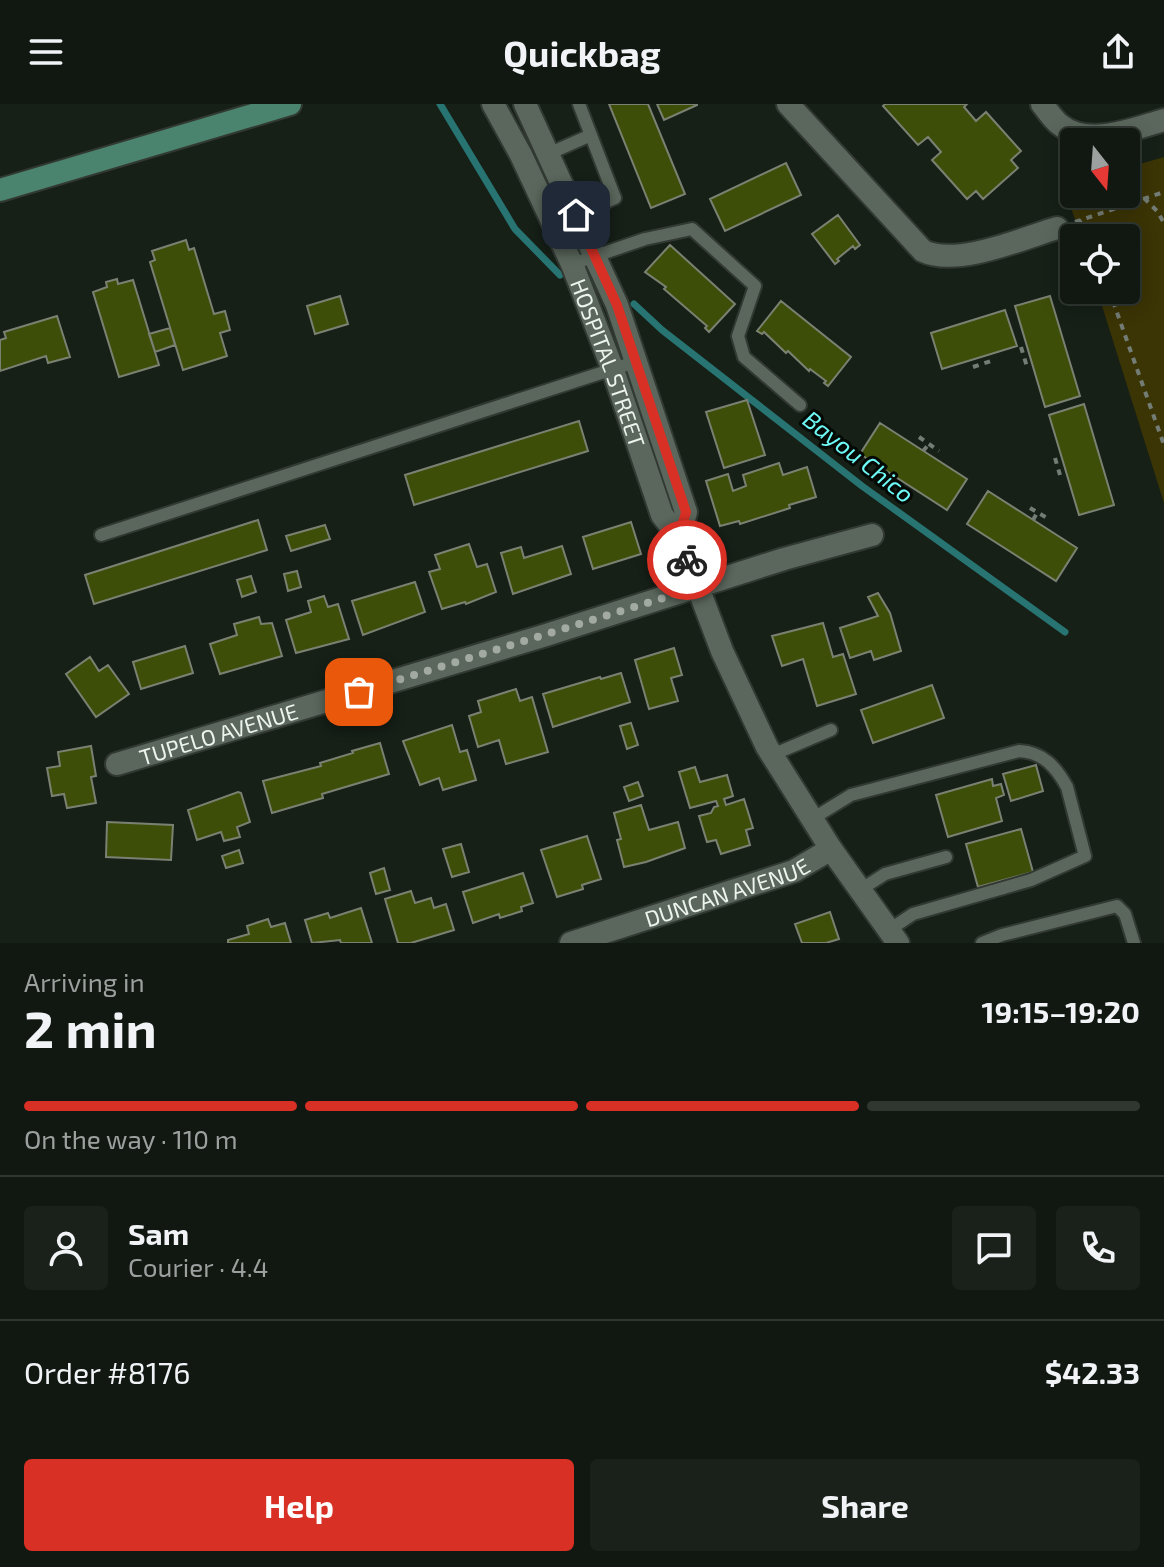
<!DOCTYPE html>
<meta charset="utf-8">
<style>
body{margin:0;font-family:"Exo 2",sans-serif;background:#19211a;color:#f1f3f6;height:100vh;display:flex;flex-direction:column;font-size:30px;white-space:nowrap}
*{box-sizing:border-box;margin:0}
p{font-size:26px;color:#9ca09f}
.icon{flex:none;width:44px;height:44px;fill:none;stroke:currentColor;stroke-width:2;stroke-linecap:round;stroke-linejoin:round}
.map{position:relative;height:839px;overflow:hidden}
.panel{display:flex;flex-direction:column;background:#101811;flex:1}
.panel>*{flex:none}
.needle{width:52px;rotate:163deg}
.buttons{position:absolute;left:1060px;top:24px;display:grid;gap:16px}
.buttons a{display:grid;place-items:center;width:80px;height:80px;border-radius:8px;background:#101811;box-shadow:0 4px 20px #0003,0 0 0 2px #303731;font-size:40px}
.pin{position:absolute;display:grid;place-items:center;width:68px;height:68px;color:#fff;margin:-34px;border-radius:16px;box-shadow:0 4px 12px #0006}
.courier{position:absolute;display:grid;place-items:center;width:80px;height:80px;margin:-40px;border:6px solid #d93025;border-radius:50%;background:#fff;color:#222;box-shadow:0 2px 10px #0007}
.head em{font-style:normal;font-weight:700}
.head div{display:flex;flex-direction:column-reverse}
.head{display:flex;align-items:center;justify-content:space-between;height:136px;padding:0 24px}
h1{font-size:52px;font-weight:700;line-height:60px}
.bar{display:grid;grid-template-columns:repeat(4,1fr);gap:12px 8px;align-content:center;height:96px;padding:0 24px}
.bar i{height:10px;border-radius:6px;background:#303731}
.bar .selected{background:#d93025}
.bar p{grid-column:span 4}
.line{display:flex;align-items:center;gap:20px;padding:0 24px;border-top:2px solid #303731}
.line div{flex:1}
.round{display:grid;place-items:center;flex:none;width:84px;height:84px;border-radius:8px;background:#19211a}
.button{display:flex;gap:16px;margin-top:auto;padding:16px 24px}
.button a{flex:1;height:92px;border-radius:8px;background:#d93025;color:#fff;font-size:32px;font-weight:700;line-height:92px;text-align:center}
.button a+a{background:#19211a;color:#f1f3f6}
header{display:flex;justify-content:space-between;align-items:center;height:104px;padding:0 24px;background:#101811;font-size:36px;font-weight:700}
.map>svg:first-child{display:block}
.green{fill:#3b3405}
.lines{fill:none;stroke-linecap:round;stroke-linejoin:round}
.stream{stroke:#277472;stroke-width:7}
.building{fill:#3d4e08;stroke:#7b8172;stroke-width:2}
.service-casing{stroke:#323933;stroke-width:16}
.minor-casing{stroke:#323933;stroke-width:26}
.tertiary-casing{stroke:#323933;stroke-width:26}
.secondary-casing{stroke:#323933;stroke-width:26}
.path{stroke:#747d75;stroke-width:4;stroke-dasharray:6 6;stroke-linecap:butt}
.service{stroke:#5b675c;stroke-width:12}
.minor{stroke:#5b675c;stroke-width:22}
.tertiary{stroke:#5b675c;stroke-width:22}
.secondary{stroke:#4a836e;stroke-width:22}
.done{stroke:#a2aaa2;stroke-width:8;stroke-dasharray:0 14.4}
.route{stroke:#d93025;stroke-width:10}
.labels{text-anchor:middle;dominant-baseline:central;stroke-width:6;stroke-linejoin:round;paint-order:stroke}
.street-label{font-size:22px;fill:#edf4ed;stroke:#050905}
.water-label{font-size:24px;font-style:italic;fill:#6efbf7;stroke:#050905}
</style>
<header><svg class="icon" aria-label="menu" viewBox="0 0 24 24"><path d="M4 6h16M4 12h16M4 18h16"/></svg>Quickbag<svg class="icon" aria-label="share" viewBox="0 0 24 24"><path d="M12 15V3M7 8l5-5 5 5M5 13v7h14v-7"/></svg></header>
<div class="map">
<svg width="1164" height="839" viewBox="0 0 1164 839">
<rect width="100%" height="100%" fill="#162017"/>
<path class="green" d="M1164,53v346l-67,-213h29v-52h-45l-17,-52 10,-3v11h52v-26z"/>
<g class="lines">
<path class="stream" d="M440,0l75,125 45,46
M634,200l28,26 200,156 203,146"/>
</g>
<path class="building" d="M609,0h39l37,90 -34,14z
M657,0h40v1l-33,15z
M885,0h82l-3,3 12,14 10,-9 35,39 -10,9 7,8 -35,31 -7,-8 -9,8 -35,-39 9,-8 -13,-15 -10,8 -35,-39z
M786,59l15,32 -76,36 -15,-32z
M838,111l22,30 -5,4 -2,-3 -16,13 2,2 -4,3 -23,-30z
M186,136l3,10 5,-2 20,66 11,-3 5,19 -10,3 7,23 -44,14 -33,-108 5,-2 -3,-9z
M670,141l65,59 -26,28 -4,-4 2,-2 -43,-37 2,-2 -21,-15z
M117,175l1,5 15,-4 26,85 -40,12 -26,-85 14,-5 -1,-5z
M340,192l8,28 -33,10 -8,-28z
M1050,192l30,100 -35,11 -30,-101z
M781,197l70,56 -23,29 -4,-3 2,-2 -16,-12 -1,2 -21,-20 -2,2 -22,-21 -2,2 -5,-3z
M1005,206l12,36 -75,23 -11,-36z
M57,212l13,41 -22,6 -2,-7 -46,15v-31l6,-2 -2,-6z
M170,224l5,17 -20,7 -6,-18z
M747,296l18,55 -41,13 -18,-56z
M1084,300l30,101 -35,10 -30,-100z
M579,317l9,30 -174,54 -9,-30z
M880,319l87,56 -20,31 -87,-56z
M779,359l4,12 24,-8 9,30 -27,8 1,3 -50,16 -1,-3 -19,5 -14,-45 22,-7 5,17 13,-5 -3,-11z
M988,387l89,57 -21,33 -89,-57z
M258,416l9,30 -173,54 -9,-29z
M631,418l10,32 -48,15 -10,-32z
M325,421l5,14 -39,12 -5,-15z
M469,440l8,23 10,-3 9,28 -30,12 -1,-2 -23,7 -13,-37 11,-3 -5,-14z
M562,442l9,28 -58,20 -12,-41 20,-6 3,11z
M297,467l4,16 -13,4 -4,-17z
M251,472l5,16 -14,5 -5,-17z
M415,478l10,30 -62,23 -11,-34z
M878,489l12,20 11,38 -27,9 -3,-9 -21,7 -10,-30 38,-12 -10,-19z
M324,492l4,11 10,-3 11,35 -53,14 -10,-33 25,-8 -3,-11z
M259,513l2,7 11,-1 10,33 -62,18 -10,-30 27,-9 -3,-11z
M823,519l10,34 10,-3 13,40 -39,12 -14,-47 -21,7 -10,-30z
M185,542l8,27 -52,16 -8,-27z
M674,544l8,27 -11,3 7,23 -29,8 -14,-49z
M90,553l9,14 9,-6 21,29 -33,23 -30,-43z
M621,569l9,29 -77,25 -10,-33 57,-17 1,2z
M932,581l12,33 -71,25 -12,-33z
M516,585l4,12 12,-4 16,55 -42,12 -7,-24 -21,7 -9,-31 12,-4 -3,-11z
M631,619l7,22 -11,4 -7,-23z
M452,621l8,27 7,-2 9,30 -33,10 -4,-12 -19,7 -17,-44z
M380,639l9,31 -67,20 1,4 -51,15 -9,-32 58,-15 -1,-3 33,-10 -1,-2z
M91,642l5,30 -5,1 5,26 -29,5 -3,-14 -12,2 -5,-28 13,-2 -2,-14z
M1036,661l7,26 -32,10 -8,-27z
M695,663l5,15 27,-7 6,21 -9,3 2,6 18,-6 9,29 -7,2 4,15 -29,9 -5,-14 -9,2 -8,-26 12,-3 3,-6 4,-1 -2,-5 -26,7 -11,-36z
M992,675l1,7 8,-2 3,11 -8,3 6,23 -54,16 -12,-42z
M638,678l5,14 -14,5 -5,-14z
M238,688l3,1 9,29 -13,5 3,10 -16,4 -3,-9 -24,8 -9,-30z
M641,701l8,25 29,-8 7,26 -39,14 -22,5 -7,-27 4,-1 -7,-26z
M107,718l66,3 -2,35 -65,-3z
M1021,725l12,43 -55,15 -12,-43z
M587,732l14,43 -19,6 1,4 -26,8 -16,-47z
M461,740l8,28 -17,5 -9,-28z
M239,746l4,13 -17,5 -4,-12z
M384,764l6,22 -14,4 -6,-21z
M523,769l10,30 -12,4 1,4 -22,7 -1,-4 -26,9 -10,-31z
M411,787l4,12 16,-5 3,10 12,-4 8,26 -43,13h-13l-13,-44z
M361,804l11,35h-31l-1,-3 -28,3 -7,-23 23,-7 2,5z
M830,808l9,27 -13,4h-24l-7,-19z
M268,815l3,8 14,-4 6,20h-63v-3l21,-6 -2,-8z"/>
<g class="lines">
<g class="service-casing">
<path id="service" d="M548,50l43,-19
M554,121l61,-27 -36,-94
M572,160l73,-25 47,-10 63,57 -17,50 6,21 56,48
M101,431l534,-173
M772,651l59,-25
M812,715l39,-24 168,-44c24,1 37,16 48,36l18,69 -54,24 -118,34 -24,16
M860,786l25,-16 61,-17
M982,839l20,-8 115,-29 8,8 9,29"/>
</g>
<g class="minor-casing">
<g id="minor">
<path d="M788,0l135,147c34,16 98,-12 134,-23"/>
<path d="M1042,0c5,6 10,14 17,20 29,24 74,5 105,-4"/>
<path id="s1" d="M117,660l426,-128 241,-77 88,-24"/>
<path id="s2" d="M571,839l223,-72 37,-22"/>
</g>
</g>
<g class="tertiary-casing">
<g id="tertiary">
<path id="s3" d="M493,0l28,51 51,109 41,106 49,145 17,22 43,114 45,96 64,102 67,94"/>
<path d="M525,0l92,201 69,207 -7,25"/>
</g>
</g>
<g class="secondary-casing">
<path id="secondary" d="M0,86l290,-86"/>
</g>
<path class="path" d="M1144,94l13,13 7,12
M1079,116l11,18
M1075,118l89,-30
M1109,186l55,155
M1021,243l7,23
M973,263l18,-6
M919,333l20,14
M923,347l6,-7
M1055,354l5,17
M1030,404l17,10
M1033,416l4,-7"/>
<use href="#service" class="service"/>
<use href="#minor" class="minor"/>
<use href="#tertiary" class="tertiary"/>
<use href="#secondary" class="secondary"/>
</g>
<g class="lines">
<path class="done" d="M359,588l337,-104 -9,-28"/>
<path class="route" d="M576,111l41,90 69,207 -7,25 8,23"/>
</g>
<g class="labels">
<g class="street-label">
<text stroke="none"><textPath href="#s3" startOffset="284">HOSPITAL STREET</textPath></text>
<text stroke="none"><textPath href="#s1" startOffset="106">TUPELO AVENUE</textPath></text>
<text stroke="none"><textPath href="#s2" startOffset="164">DUNCAN AVENUE</textPath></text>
</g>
<g class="water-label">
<text transform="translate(859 352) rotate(38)">Bayou Chico</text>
</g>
</g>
</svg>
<div class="buttons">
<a><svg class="needle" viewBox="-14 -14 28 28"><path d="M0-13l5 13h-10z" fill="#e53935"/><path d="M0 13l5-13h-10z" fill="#9ca09f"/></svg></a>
<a><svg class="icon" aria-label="locate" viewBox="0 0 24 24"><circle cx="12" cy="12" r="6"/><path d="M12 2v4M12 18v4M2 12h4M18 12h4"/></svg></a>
</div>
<div class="pin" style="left:359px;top:588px;background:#ea580c"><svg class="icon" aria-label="bag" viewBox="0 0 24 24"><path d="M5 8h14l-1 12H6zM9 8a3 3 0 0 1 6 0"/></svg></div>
<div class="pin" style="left:576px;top:111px;background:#1f2937"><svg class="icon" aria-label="home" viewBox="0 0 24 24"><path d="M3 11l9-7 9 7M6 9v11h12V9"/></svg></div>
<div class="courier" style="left:687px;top:456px"><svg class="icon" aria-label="bike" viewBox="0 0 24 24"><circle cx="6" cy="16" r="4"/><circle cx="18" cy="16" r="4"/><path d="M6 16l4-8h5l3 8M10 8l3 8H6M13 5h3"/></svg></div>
</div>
<section class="panel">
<div class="head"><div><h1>2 min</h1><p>Arriving in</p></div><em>19:15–19:20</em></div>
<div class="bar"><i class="selected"></i><i class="selected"></i><i class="selected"></i><i></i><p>On the way · 110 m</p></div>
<div class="line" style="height:144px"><a class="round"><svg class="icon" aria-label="person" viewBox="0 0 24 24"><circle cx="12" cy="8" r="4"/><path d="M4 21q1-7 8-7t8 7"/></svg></a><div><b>Sam</b><p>Courier · 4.4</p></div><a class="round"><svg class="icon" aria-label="chat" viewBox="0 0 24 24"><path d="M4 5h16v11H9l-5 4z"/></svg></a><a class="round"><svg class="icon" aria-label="phone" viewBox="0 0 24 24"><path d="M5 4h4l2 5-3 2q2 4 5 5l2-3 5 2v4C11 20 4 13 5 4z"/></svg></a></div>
<div class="line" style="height:104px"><div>Order #8176</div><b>$42.33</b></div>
<div class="button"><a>Help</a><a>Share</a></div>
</section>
